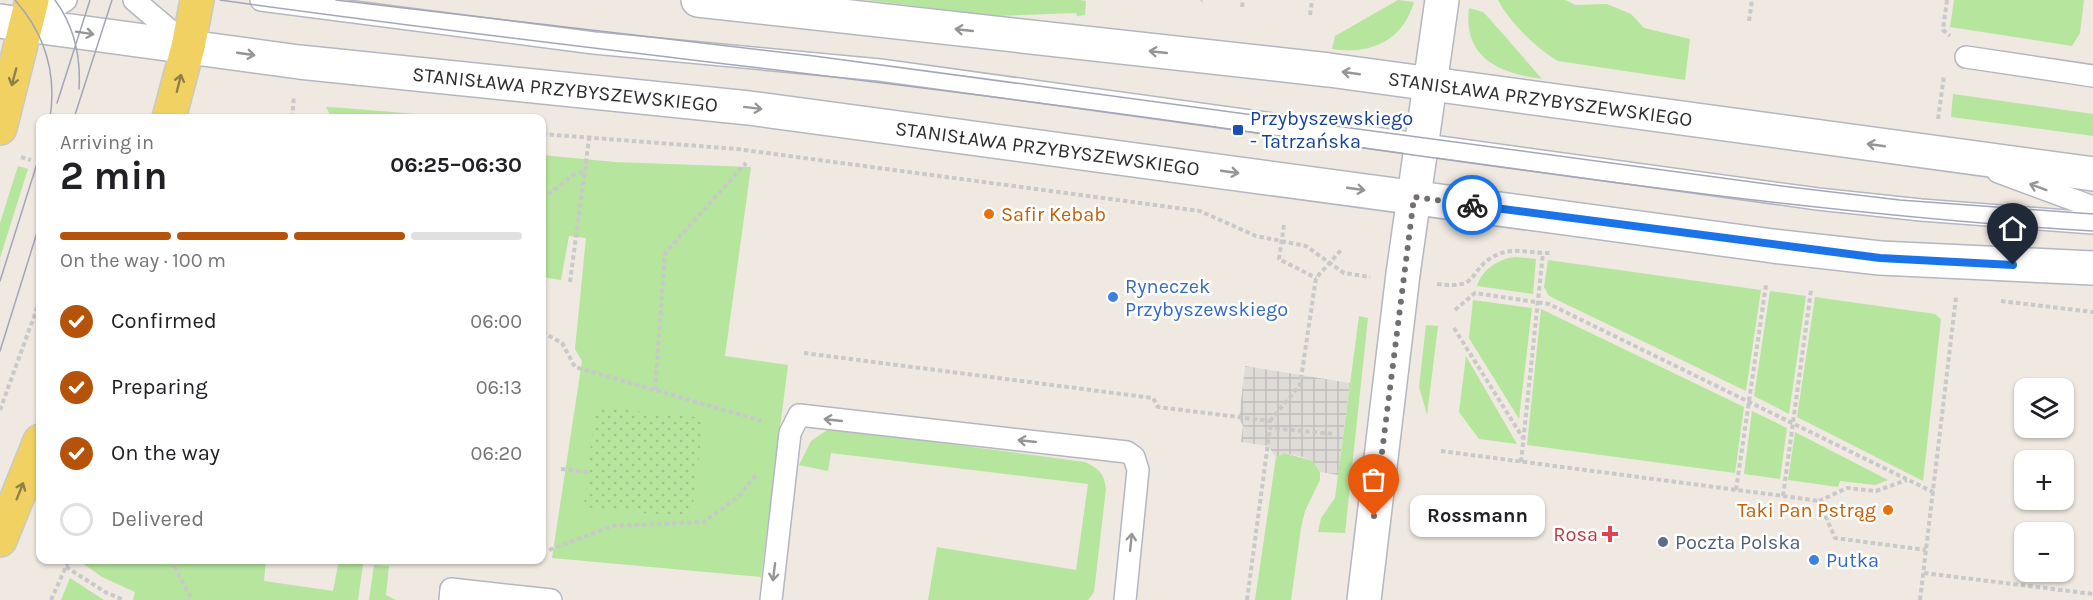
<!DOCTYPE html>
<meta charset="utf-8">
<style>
body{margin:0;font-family:Karla,sans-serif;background:#f2f2f2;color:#202124;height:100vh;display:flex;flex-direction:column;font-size:22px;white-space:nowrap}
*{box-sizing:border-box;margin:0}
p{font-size:20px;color:#757577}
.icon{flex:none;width:33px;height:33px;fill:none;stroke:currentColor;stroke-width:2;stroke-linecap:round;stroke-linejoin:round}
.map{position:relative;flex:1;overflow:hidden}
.side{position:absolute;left:36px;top:114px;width:510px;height:450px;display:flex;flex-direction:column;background:#fff;border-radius:12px;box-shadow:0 2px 4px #0004}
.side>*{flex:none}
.buttons{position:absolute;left:2014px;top:378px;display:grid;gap:12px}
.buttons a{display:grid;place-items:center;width:60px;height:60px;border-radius:12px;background:#fff;box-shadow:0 2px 4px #0004;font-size:30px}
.pin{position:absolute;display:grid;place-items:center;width:51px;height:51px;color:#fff;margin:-62px -26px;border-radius:50% 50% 50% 0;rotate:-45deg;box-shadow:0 0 6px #0007}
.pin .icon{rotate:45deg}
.courier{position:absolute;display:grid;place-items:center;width:60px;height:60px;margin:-30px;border:4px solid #1a73e8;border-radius:50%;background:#fff;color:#222;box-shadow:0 2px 8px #0007}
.bubble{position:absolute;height:42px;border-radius:12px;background:#fff;box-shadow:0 2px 4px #0004;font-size:20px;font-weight:700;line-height:42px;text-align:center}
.summary em{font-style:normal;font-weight:700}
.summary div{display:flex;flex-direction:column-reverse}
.summary{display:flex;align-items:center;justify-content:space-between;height:102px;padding:0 24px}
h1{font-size:39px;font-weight:700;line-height:45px}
.bar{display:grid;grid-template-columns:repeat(4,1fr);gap:9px 6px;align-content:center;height:72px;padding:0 24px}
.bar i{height:8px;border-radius:4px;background:#e0e0e0}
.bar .active{background:#b45309}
.bar p{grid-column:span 4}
ol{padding:0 24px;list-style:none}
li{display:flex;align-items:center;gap:18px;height:66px}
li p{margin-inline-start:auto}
li .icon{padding:6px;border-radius:50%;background:#b45309;color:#fff;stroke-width:4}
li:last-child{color:#757577}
li i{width:33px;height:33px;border:3px solid #e0e0e0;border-radius:50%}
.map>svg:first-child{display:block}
.grass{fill:#b6e59e}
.park{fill:url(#park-dots)}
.plaza{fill:url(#plaza-grid)}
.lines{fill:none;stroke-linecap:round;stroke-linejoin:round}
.service-casing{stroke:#b4b7c1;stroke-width:24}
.tertiary-casing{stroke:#b4b7c1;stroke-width:36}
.secondary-casing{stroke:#b4b7c1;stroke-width:36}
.primary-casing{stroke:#c9c9c9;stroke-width:36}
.path{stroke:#c9c9c9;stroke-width:4;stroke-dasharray:4.5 3;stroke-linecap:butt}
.service{stroke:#fff;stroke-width:21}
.tertiary{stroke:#fff;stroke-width:33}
.secondary{stroke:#fff;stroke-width:33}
.primary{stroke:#f2d163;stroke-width:33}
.tram{stroke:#a3a6b8;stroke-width:1.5}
.oneway{stroke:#969696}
.oneway2{stroke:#908048}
.done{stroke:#726f6d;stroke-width:6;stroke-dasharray:0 10.8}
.route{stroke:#1a73e8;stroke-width:8}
.transit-dot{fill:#1a4fb4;stroke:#fff;stroke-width:2}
.food-dot{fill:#e8710a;stroke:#fff;stroke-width:2}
.shop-dot{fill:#3f7fe0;stroke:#fff;stroke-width:2}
.health-dot{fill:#e0444e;stroke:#fff;stroke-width:2}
.service-dot{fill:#5c6f8a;stroke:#fff;stroke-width:2}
.labels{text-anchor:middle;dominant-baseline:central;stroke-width:5;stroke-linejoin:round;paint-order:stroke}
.street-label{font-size:20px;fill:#2e2e2e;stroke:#fff}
.transit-label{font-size:20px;fill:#164399;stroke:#fff;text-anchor:start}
.food-label{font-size:20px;fill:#c56008;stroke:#fff;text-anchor:start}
.shop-label{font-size:20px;fill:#366cbe;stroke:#fff;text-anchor:start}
.health-label{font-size:20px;fill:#be3a42;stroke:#fff;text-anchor:end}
.service-label{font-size:20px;fill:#4e5e75;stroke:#fff;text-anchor:start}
</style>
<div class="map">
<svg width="2093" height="600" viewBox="0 0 2093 600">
<defs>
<pattern id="park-dots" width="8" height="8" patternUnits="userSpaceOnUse" patternTransform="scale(1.5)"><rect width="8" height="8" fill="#b6e59e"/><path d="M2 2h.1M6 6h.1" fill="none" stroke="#9dc588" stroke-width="1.8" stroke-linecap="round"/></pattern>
<pattern id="plaza-grid" width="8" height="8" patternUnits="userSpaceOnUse" patternTransform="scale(1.5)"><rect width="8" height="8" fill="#dfdcd8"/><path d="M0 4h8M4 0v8" fill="none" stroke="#c0bdba"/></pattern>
</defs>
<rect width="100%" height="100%" fill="#efe9e1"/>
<path class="grass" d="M867,0h212l7,1 -1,14 -8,1 -1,-3 -81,3z
M1398,0l16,2c-11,39 -44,53 -82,47l3,-13z
M1498,0h67l11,5 31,-1 24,10 13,14 46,11 -5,41 -127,-19c-22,-13 -48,-38 -60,-61z
M1954,0h130l-4,33 -8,13 -122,-19z
M1469,8l14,4 6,6 53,61c-42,-6 -79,-20 -73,-71z
M1953,94l140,20v22l-142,-19z
M326,107l19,1 116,10h-129z
M542,155l73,7 136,5 -26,189 63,9 -27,212 -209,-19 30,-197 -7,-12 11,-111 -17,-2 -8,44 -19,-3z
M18,166l10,3 -28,89v-35z
M1516,257l20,2 -3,35 -56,-8c5,-17 23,-28 39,-29z
M1548,260l213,30 -15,101 -197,-95 -5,-9z
M1770,291l36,5 -17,118 -35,-18z
M1815,297l120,17 6,5 -18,162 -126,-64z
M1473,300l59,8 -13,111 -50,-81z
M1541,309l203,98 -9,66 -208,-28z
M1359,316l9,2 -23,215 -27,-1 3,-14 14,-20z
M1426,325l12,1 -11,89 -8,-28z
M1466,356l51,88 -38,-5 -20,-27z
M1752,411l35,17 -7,51 -36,-5z
M830,428l255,34c14,7 19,11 21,27l-12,103 -6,8h-160l9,-53 139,23 12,-86 -257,-31 -3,18 -29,-6 12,-24z
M1795,432l93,48 -13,5 -35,-4 -2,6 -50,-7z
M1284,453l29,8 7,11v8l-15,31 -4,17 -10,72h-36l21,-143z
M78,560h188l-2,21 69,10 6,-31 24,4 -5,36h-225l2,-8 -33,-15z
M374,565l15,1 -3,29 10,5h-27z
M70,578l34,22h-43z"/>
<path class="park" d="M595,407l109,11 -13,100 -107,-11z"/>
<path class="plaza" d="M1245,366l105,17 -12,92 -18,-3 -7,-11 -10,-4 -18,-4 -9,4 -8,-11 -27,-4 2,-16 -4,-7z"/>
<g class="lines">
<g class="service-casing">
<path id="service" d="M134,0l52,44
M261,0l333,43 286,27 938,129 103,11 172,13
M27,25l39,-25
M1966,57l127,19
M1998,172l95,35
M450,600l1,-11 100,11
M771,600l19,-167 9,-18 328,37 7,5 4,13 -13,130"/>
</g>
<g class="tertiary-casing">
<path id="tertiary" d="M0,21l27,4
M1364,600l39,-326 39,-274"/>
</g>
<g class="secondary-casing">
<g id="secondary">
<path id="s1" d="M698,0l631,70 764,104"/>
<path id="s2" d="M27,25l272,37 450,46 1024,138 107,12 213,10"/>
</g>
</g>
<g class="primary-casing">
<path id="primary" d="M169,118l19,-71 9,-47
M0,128l32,-128
M0,540l40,-99"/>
</g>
<path class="path" d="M1947,0l-4,30 7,6
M1201,1l1,-1
M1242,7l1,-7
M1310,15l2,-15
M1749,21l3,-21
M292,118l2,-22
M1938,119l6,-43
M542,134l195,15 463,62 56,25 50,10 38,27 26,4
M21,157l10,3
M542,199l31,-24 13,-4
M1284,225l-5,34 37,19
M570,282l19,-143
M1437,284c48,6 28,-16 62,-30 16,-7 35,0 51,-1
M2001,301l92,11
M1455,310l20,-17 74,11 384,188
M1454,328l69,110
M542,332l20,11 13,24 190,55
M804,353l349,45 5,9 112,14v7l65,6
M655,390l10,-137 81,-90
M0,410l40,-110
M1270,421l30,-36 16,-107 26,-29
M1441,451l342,45 28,-206
M1521,462l22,-209
M561,469l27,3
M1736,490l30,-205
M1783,496l36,5 16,37 91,12
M1819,501l28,-13 29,3 31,-11
M549,550l63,-24 92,-4 34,-25 18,-22
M171,560l21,40
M66,567l41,26 17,7
M1924,573l169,21
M51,600l18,-40
M1247,600l23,-172
M1920,600l36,-303"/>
<use href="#service" class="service"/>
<use href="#tertiary" class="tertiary"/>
<use href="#secondary" class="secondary"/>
<use href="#primary" class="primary"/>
<path class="tram" d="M15,0c30,34 42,73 35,118
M55,0c19,26 26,58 24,89
M220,0c297,42 596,72 894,113 325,44 651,98 979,118
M336,0l478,56 976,131 110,13 193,14
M57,103l33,-103
M74,118l38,-118
M0,281l40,-127
M0,351l40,-128"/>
</g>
<defs><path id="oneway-shaft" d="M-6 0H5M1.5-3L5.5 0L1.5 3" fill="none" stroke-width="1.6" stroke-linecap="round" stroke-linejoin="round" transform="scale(1.5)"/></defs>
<g class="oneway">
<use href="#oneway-shaft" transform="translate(964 30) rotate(-174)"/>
<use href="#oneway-shaft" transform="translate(85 33) rotate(9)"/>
<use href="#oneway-shaft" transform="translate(1158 52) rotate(-174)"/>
<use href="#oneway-shaft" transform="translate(246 54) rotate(8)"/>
<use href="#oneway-shaft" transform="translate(1351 73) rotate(-172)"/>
<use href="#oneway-shaft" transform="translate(753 108) rotate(7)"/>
<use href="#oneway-shaft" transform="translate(1876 145) rotate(-172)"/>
<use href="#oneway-shaft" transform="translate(1230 172) rotate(8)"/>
<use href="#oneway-shaft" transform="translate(2038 187) rotate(-160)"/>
<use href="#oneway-shaft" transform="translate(1356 189) rotate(8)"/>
<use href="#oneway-shaft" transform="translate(833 420) rotate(-174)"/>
<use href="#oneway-shaft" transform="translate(1027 441) rotate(-174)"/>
<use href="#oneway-shaft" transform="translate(1131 542) rotate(-84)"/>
<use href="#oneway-shaft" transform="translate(774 572) rotate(97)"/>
</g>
<g class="oneway2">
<use href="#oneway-shaft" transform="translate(14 77) rotate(105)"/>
<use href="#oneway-shaft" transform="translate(179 83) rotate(-76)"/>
<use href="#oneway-shaft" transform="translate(20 491) rotate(-68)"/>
</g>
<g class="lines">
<path class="done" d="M1374,516l40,-319 58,8"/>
<path class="route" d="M1472,205l408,53 133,7"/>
</g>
<rect class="transit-dot" x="1232" y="124" width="12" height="12" rx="3"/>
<g class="food-dot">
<circle cx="989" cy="214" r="6"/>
<circle cx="1888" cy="510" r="6"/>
</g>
<g class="shop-dot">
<circle cx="1113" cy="297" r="6"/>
<circle cx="1814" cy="560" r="6"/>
</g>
<path class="health-dot" d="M1607 525h6v6h6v6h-6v6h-6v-6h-6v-6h6z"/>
<circle class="service-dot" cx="1663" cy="542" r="6"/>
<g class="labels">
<g class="street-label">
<text stroke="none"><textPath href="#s2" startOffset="542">STANISŁAWA PRZYBYSZEWSKIEGO</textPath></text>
<text stroke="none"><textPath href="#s1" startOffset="848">STANISŁAWA PRZYBYSZEWSKIEGO</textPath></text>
<text stroke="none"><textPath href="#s2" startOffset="1028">STANISŁAWA PRZYBYSZEWSKIEGO</textPath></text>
</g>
<g class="transit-label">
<text x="1250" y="118">Przybyszewskiego<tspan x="1250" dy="23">- Tatrzańska</tspan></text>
</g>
<g class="food-label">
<text x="1001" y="214">Safir Kebab</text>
<text x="1876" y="510" text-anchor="end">Taki Pan Pstrąg</text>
</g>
<g class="shop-label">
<text x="1125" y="286">Ryneczek<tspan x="1125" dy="23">Przybyszewskiego</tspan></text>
<text x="1826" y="560">Putka</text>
</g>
<g class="health-label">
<text x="1598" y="534">Rosa</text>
</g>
<g class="service-label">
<text x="1675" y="542">Poczta Polska</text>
</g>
</g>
</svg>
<div class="buttons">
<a><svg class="icon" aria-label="layers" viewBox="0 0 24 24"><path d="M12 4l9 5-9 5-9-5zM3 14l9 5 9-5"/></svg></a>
<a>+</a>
<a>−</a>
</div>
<div class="pin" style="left:1374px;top:516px;background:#ea580c"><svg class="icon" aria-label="bag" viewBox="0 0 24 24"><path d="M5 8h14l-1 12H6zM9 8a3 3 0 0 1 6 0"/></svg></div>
<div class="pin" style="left:2013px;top:265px;background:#1f2937"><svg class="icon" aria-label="home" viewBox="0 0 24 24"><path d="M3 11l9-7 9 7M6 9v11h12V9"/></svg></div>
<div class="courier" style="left:1472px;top:205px"><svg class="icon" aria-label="bike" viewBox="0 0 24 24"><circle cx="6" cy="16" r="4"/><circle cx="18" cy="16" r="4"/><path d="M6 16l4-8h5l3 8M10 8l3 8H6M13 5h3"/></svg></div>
<div class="bubble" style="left:1410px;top:495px;width:135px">Rossmann</div>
<section class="side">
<div class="summary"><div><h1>2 min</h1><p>Arriving in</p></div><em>06:25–06:30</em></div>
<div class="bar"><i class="active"></i><i class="active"></i><i class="active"></i><i></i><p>On the way · 100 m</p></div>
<ol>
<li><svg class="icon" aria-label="check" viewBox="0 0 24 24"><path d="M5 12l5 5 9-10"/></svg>Confirmed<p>06:00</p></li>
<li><svg class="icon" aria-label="check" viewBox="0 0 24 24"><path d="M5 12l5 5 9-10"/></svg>Preparing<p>06:13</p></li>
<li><svg class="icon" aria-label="check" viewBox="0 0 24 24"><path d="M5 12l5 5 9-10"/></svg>On the way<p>06:20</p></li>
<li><i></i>Delivered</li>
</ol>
</section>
</div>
